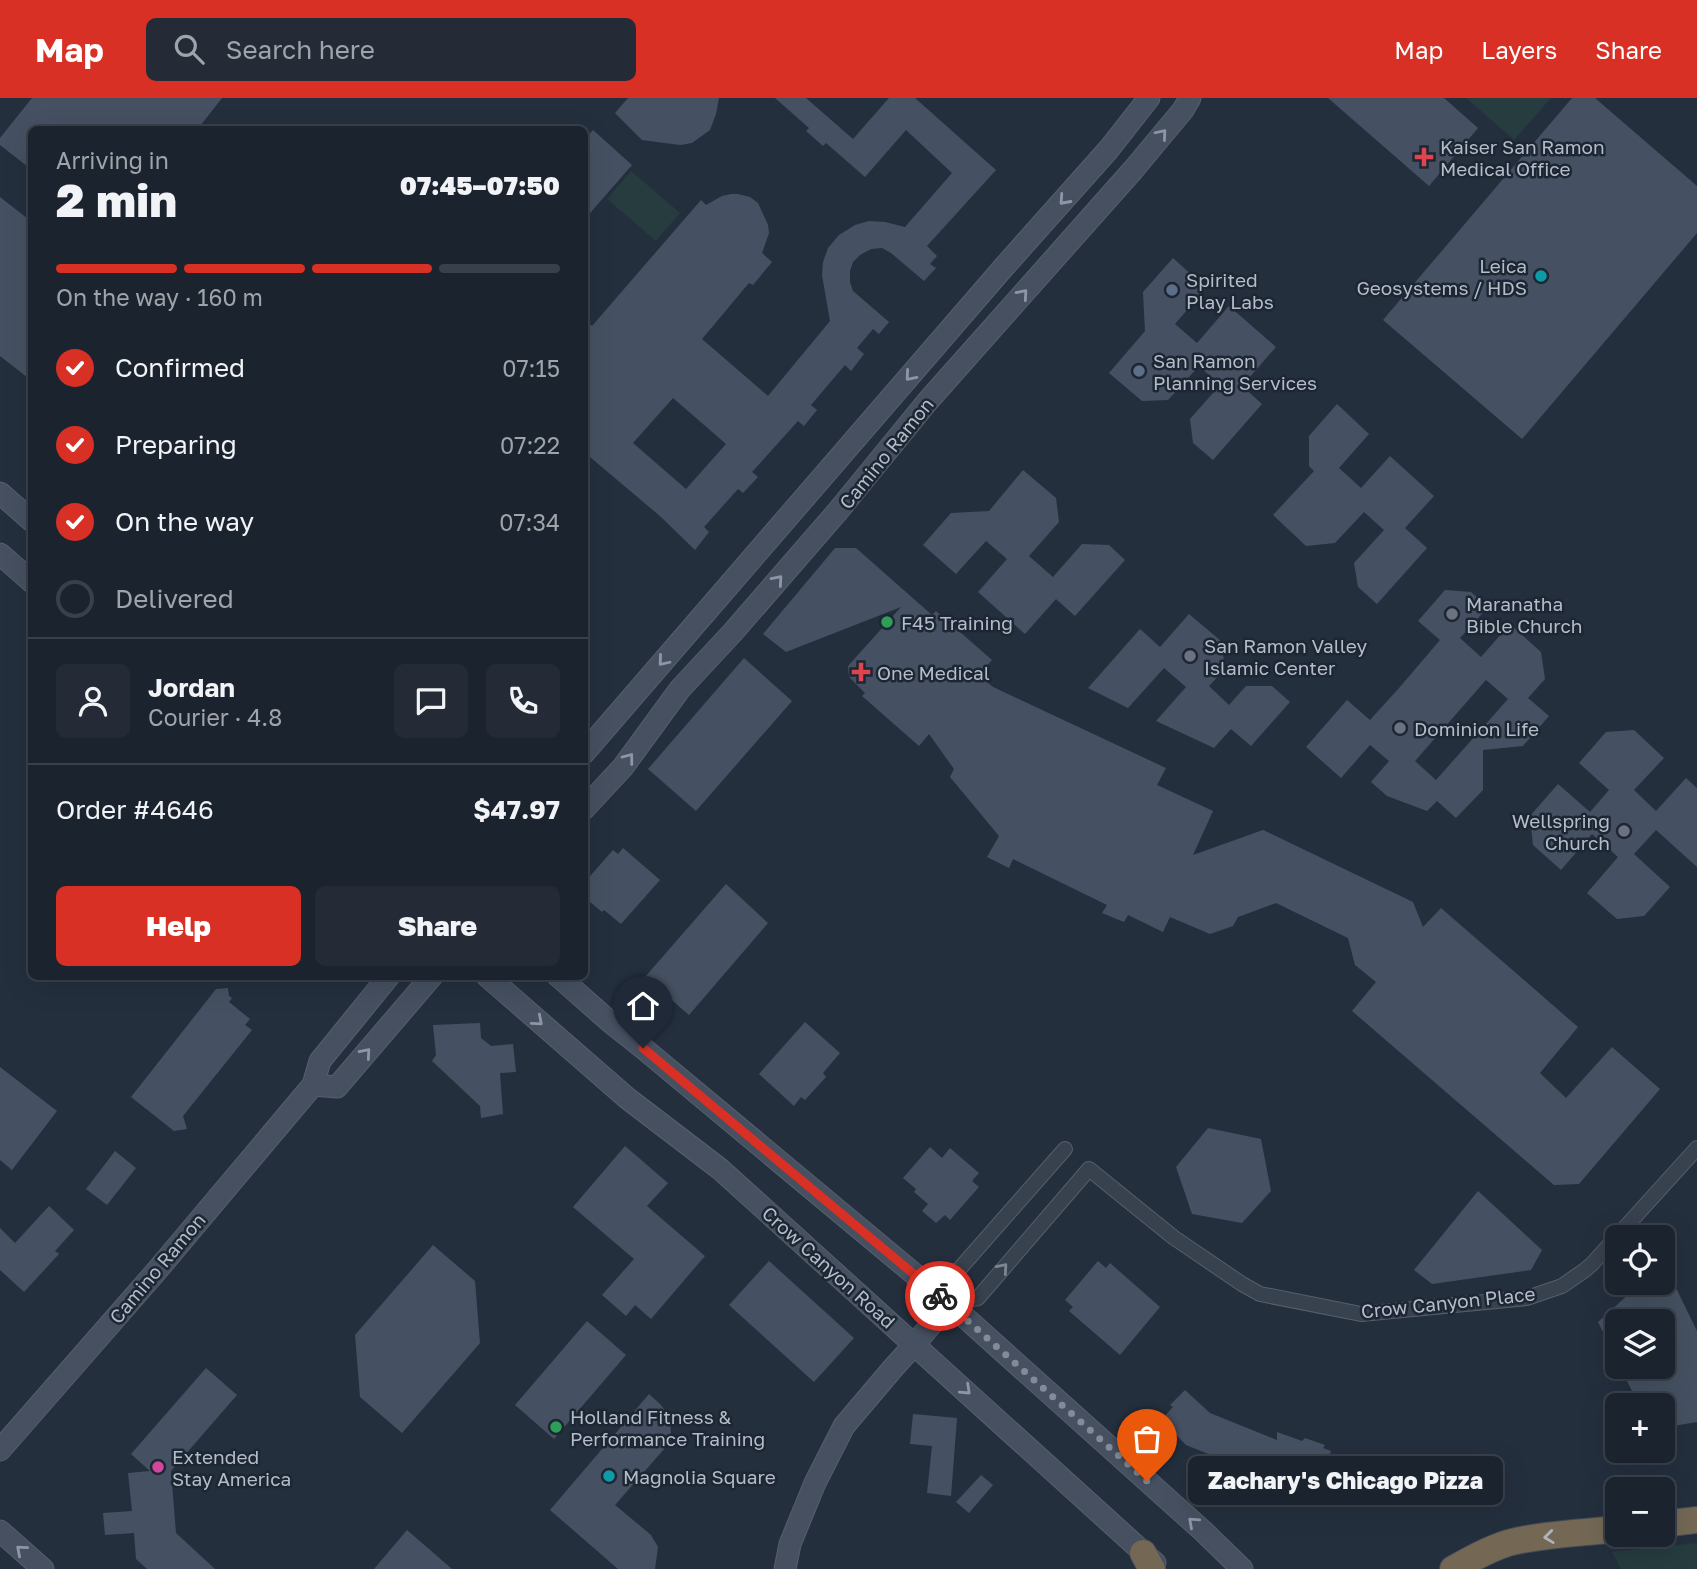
<!DOCTYPE html>
<meta charset="utf-8">
<style>
body{margin:0;font-family:"Golos Text",sans-serif;background:#242b36;color:#f1f3f6;height:100vh;display:flex;flex-direction:column;font-size:26px;white-space:nowrap}
*{box-sizing:border-box;margin:0}
p{font-size:23px;color:#a0a4aa}
.icon{flex:none;width:38px;height:38px;fill:none;stroke:currentColor;stroke-width:2;stroke-linecap:round;stroke-linejoin:round}
.map{position:relative;flex:1;overflow:hidden}
.side{position:absolute;left:28px;top:28px;width:560px;height:854px;display:flex;flex-direction:column;background:#1b232e;border-radius:10px;box-shadow:0 7px 28px #0002,0 0 0 2px #39404a}
.side>*{flex:none}
.fabs{position:absolute;left:1605px;top:1127px;display:grid;gap:14px}
.fabs a{display:grid;place-items:center;width:70px;height:70px;border-radius:10px;background:#1b232e;box-shadow:0 7px 28px #0002,0 0 0 2px #39404a;font-size:35px}
.pin{position:absolute;display:grid;place-items:center;width:60px;height:60px;color:#fff;margin:-72px -30px;border-radius:50% 50% 50% 0;rotate:-45deg;box-shadow:0 0 7px #0007}
.pin .icon{rotate:45deg}
.courier{position:absolute;display:grid;place-items:center;width:70px;height:70px;margin:-35px;border:5px solid #d93025;border-radius:50%;background:#fff;color:#222;box-shadow:0 2px 9px #0007}
.bubble{position:absolute;height:49px;border-radius:10px;background:#1b232e;box-shadow:0 7px 28px #0002,0 0 0 2px #39404a;font-size:23px;font-weight:800;line-height:49px;text-align:center}
.head em{font-style:normal;font-weight:800}
.head div{display:flex;flex-direction:column-reverse}
.head{display:flex;align-items:center;justify-content:space-between;height:119px;padding:0 28px}
h1{font-size:46px;font-weight:800;line-height:52px}
.bar{display:grid;grid-template-columns:repeat(4,1fr);gap:10px 7px;align-content:center;height:84px;padding:0 28px}
.bar i{height:9px;border-radius:5px;background:#39404a}
.bar .current{background:#d93025}
.bar p{grid-column:span 4}
.line{display:flex;align-items:center;gap:18px;padding:0 28px;border-top:2px solid #39404a}
.line div{flex:1}
.round{display:grid;place-items:center;flex:none;width:74px;height:74px;border-radius:10px;background:#242b36}
ol{padding:0 28px;list-style:none}
li{display:flex;align-items:center;gap:21px;height:77px}
li p{margin-inline-start:auto}
li .icon{padding:7px;border-radius:50%;background:#d93025;color:#fff;stroke-width:4}
li:last-child{color:#a0a4aa}
li i{width:38px;height:38px;border:4px solid #39404a;border-radius:50%}
.primary-button{display:flex;gap:14px;margin-top:auto;padding:14px 28px}
.primary-button a{flex:1;height:80px;border-radius:10px;background:#d93025;color:#fff;font-size:28px;font-weight:800;line-height:80px;text-align:center}
.primary-button a+a{background:#242b36;color:#f1f3f6}
header{display:flex;align-items:center;gap:42px;box-sizing:border-box;height:98px;padding:0 35px;background:#d93025;color:#fff}
header strong{font-size:33px}
nav{display:flex;gap:38px;margin-inline-start:auto;font-size:24px}
.search{width:490px;height:63px;background:#242b36;display:flex;align-items:center;gap:18px;box-sizing:border-box;padding:0 24px;border-radius:10px;color:#a0a4aa;font-size:26px}
.map>svg:first-child{display:block}
.green{fill:#263c3f}
.building{fill:#455162;fill-rule:evenodd}
.lines{fill:none;stroke-linecap:round;stroke-linejoin:round}
.street-casing{stroke:#565f6c;stroke-width:16}
.secondary-casing{stroke:#565f6c;stroke-width:23}
.highway-casing{stroke:#434c59;stroke-width:28}
.street{stroke:#38414e;stroke-width:14}
.secondary{stroke:#465061;stroke-width:21}
.highway{stroke:#746855;stroke-width:26}
.oneway{stroke:#8e96a5}
.oneway2{stroke:#7c8592}
.oneway3{stroke:#aeb4bd}
.done{stroke:#828b98;stroke-width:7;stroke-dasharray:0 12.6}
.route{stroke:#d93025;stroke-width:9}
.health-dot{fill:#e0444e;stroke:#1d2633;stroke-width:2.5}
.culture-dot{fill:#0f9aa8;stroke:#1d2633;stroke-width:2.5}
.service-dot{fill:#5c6f8a;stroke:#1d2633;stroke-width:2.5}
.worship-dot{fill:#6b7280;stroke:#1d2633;stroke-width:2.5}
.leisure-dot{fill:#2e9e5b;stroke:#1d2633;stroke-width:2.5}
.hotel-dot{fill:#d1479c;stroke:#1d2633;stroke-width:2.5}
.labels{text-anchor:middle;dominant-baseline:central;stroke-width:5;stroke-linejoin:round;paint-order:stroke}
.poi-label{font-size:19px;fill:#b4bcc9;stroke:#1d2633;text-anchor:start}
.street-label{font-size:19px;fill:#b4bcc9;stroke:#1d2633}
</style>
<header>
<strong>Map</strong>
<div class="search"><svg class="icon" aria-label="search" viewBox="0 0 24 24"><circle cx="10" cy="10" r="6"/><path d="M15 15l6 6"/></svg>Search here</div>
<nav><a>Map</a><a>Layers</a><a>Share</a></nav>
</header>
<div class="map">
<svg width="1697" height="1471" viewBox="0 0 1697 1471">
<rect width="100%" height="100%" fill="#242f3e"/>
<path class="green" d="M1466,0h85l-37,42z
M631,73l49,42 -24,28 -49,-42z
M1697,1445v26h-76l-9,-17z"/>
<path class="building" d="M32,0h190l-25,32h-165v40l-32,-25v-7z
M628,0h91l-3,16 -6,16 -18,13 -12,2 -38,-5 -27,-27z
M775,0h31l47,41 36,-41h26l81,72 -69,76 10,10 -7,8 6,4 -12,13 -33,-28 -9,-5 -11,1 -11,6 -7,7 -3,9v11l3,9 36,31 -10,12 -6,-5 -16,19 7,6 -13,17 -6,-6 -34,40 6,5 -13,16 -6,-5 -46,51 6,5 -15,16 -5,-4 -34,38 5,5 -14,18 -34,-33 -77,-65v-133l8,7 109,-126 5,5 16,-9 9,-2h7l12,3 8,6 10,22 1,8 -7,20 10,9 -19,23 -4,-2 -47,56 66,57 62,-75 -8,-46 1,-13 5,-14 11,-13 16,-10 14,-4 16,1 20,5 47,-54 -46,-43 -41,47 -39,-34 -3,3 -17,-15 3,-3zM673,300l53,46 -40,45 -53,-46z
M1328,0h116l34,30 -49,58z
M1572,0h23l102,88v47l-175,206 -139,-119z
M593,32l39,35 -48,55v-80z
M0,99l32,25v159l-32,-25z
M1173,160l33,30 -31,36 22,19 32,-37 47,41 -34,39 20,18 -49,56 -20,-17 -3,-24 30,-34 -21,-19 -31,34 -26,1 -33,-28 36,-42 -2,-39z
M1337,306l32,30 -30,34 22,20 29,-32 44,40 -29,32 22,20 -50,56 -19,-17 -4,-24 30,-33 -20,-18 -29,31 -29,3 -33,-31 41,-44 -5,-5v-30z
M1023,372l33,28 3,24 -30,34 24,21 29,-33 27,1 16,15 -50,56 -19,-17 -31,35 -47,-42 29,-33 -21,-18 -30,33 -33,-29 28,-32 38,-2z
M835,450h21l76,67 4,-4 56,49 -13,15 14,12 173,81 -9,17 56,26 -20,44 70,-25 150,72 10,25 18,-19 137,119 -38,46 26,25 46,-51 48,42 -81,95 -25,1 -202,-174 24,-29 -21,-17 -7,-27 -72,-35 -38,14 -5,9 -23,8 -40,-17 -7,15 -35,-17 -4,7 -22,-9 5,-8 -94,-46 -4,9 -22,-11 12,-21 -49,-59 4,-8 -25,-35 -10,12 -57,-50 3,-3 -16,-16 -1,-11 53,-59 -115,45 -23,-18z
M1445,492l26,2 17,15 -28,31 21,19 29,-33 31,28 4,27 -17,19 21,18 -26,30 -40,4v40l-27,28 -19,-17 -10,10 -40,-15 -16,-14 18,-21 -19,-16 -29,33 -35,-31 41,-47 23,20 29,-32 41,-48 -22,-19zM1486,582l22,19 -72,81 -21,-19z
M1189,516l32,27 4,28 -16,17 20,19 17,-19h26l18,16 -39,44 -20,-17 -17,19 -58,-27 30,-34 -22,-19 -36,40 -40,-20 52,-59 20,18z
M744,560l48,43 -96,110 -48,-42z
M1634,632l30,28 -30,32 22,21 30,-33 11,10v79l-41,-37 -22,24 36,33 -26,29 -27,3 -30,-26 31,-36 -26,-23 -31,36 -28,-25 -3,-29 28,-32 32,28 19,-22 -30,-27 27,-31z
M623,750l37,32 -39,44 -17,-14 -2,2 -18,-15v-14l29,-33 5,4z
M726,786l42,39 -79,92 -44,-38z
M228,890l1,8 3,2 -3,4 21,17 -5,6 7,5 -69,86 4,13 -13,2 -43,-34 85,-108z
M805,924l35,31 -17,20 3,4 -21,23 -4,-3 -7,9 -35,-32z
M480,925l1,15 10,8 22,-2 3,28 -16,1 3,41 -22,4 -1,-12 -48,-45 4,-6 -3,-30z
M0,969l57,44 -45,59 -12,-10z
M1208,1030l53,11 10,52 -29,32 -50,-9 -16,-47z
M625,1048l43,37 -21,23 58,50 -54,63 -16,-14 -9,11 -24,-21 32,-36 -61,-52z
M930,1049l12,11 8,-10 29,25 -7,8 7,6 -29,33 -5,-5 -9,8 -14,-12 6,-7 -14,-12 2,-3 -13,-11z
M115,1053l21,17 -29,37 -21,-16z
M1478,1093l64,59 -11,20 -99,14 -18,-14z
M49,1108l25,24 -19,21 4,3 -35,38 -24,-22v-42l15,15z
M433,1147l42,36 5,62 -78,90 -42,-36 -5,-62z
M1662,1161l35,72v91l-35,6v-23h-23l-19,-38h42v-46h-45v39l-19,-38 43,-39h21z
M769,1163l85,77 -40,44 -85,-77z
M1098,1163l8,7 4,-5 50,44 -40,48 -51,-44 4,-4 -8,-7z
M587,1223l39,34 -72,84 -39,-34z
M206,1270l31,27 -66,76 5,62 39,36h-68l-11,-10 -2,-26 -29,2 -2,-22 29,-2 -4,-38 22,-2 -19,-17z
M1185,1292l25,23 67,27v-8l25,9 3,-3 20,7 -2,3 8,3 -11,38 -29,-2 -105,-42 -25,-25 12,-13 -3,-2z
M649,1296l12,11 9,13 1,16 -6,14 -50,57 36,30 7,12 -3,22h-37l-68,-59z
M913,1316l44,4 -6,78 -24,-3 5,-47 -22,-2z
M981,1377l12,10 -24,28 -13,-11z
M407,1432l45,39h-78z"/>
<g class="lines">
<g class="street-casing">
<path id="street" d="M1065,1051l-110,125 -6,29 29,-5 111,-129 84,68 69,47 18,10 101,20 166,-16 35,-12 23,-16 7,-6 105,-116"/>
</g>
<g class="secondary-casing">
<path id="secondary" d="M0,395l32,28
M0,456l32,28
M584,655l419,-485 106,-119 40,-51
M584,711l39,-42 57,-78 53,-57 105,-121 89,-109 206,-232 50,-60 7,-12
M487,878l140,122 93,71 435,394
M558,878l51,45 34,27 306,255 254,228 39,38
M313,987l24,2 95,-111
M0,1352l154,-176 159,-189 7,-24 69,-85
M0,1433l43,38
M785,1471l5,-25 25,-61 29,-57 50,-59 21,-23 34,-41"/>
</g>
<g class="highway-casing">
<path id="highway" d="M1662,1426l35,-4
M1143,1455l9,16
M1453,1471c18,-10 36,-20 55,-26 34,-9 74,-10 109,-14"/>
</g>
<use href="#street" class="street"/>
<use href="#secondary" class="secondary"/>
<use href="#highway" class="highway"/>
</g>
<defs><path id="oneway-chevron" d="M-2-3.5L2.5 0L-2 3.5" fill="none" stroke-width="1.6" stroke-linecap="round" stroke-linejoin="round" transform="scale(1.75)"/></defs>
<g class="oneway">
<use href="#oneway-chevron" transform="translate(1162 36) rotate(-50)"/>
<use href="#oneway-chevron" transform="translate(1064 102) rotate(132)"/>
<use href="#oneway-chevron" transform="translate(1023 196) rotate(-49)"/>
<use href="#oneway-chevron" transform="translate(910 278) rotate(131)"/>
<use href="#oneway-chevron" transform="translate(778 482) rotate(-49)"/>
<use href="#oneway-chevron" transform="translate(663 563) rotate(130)"/>
<use href="#oneway-chevron" transform="translate(629 660) rotate(-53)"/>
<use href="#oneway-chevron" transform="translate(538 923) rotate(41)"/>
<use href="#oneway-chevron" transform="translate(366 955) rotate(-49)"/>
<use href="#oneway-chevron" transform="translate(966 1292) rotate(43)"/>
<use href="#oneway-chevron" transform="translate(1193 1424) rotate(-138)"/>
<use href="#oneway-chevron" transform="translate(21 1452) rotate(-139)"/>
</g>
<use class="oneway2" href="#oneway-chevron" transform="translate(1003 1170) rotate(-49)"/>
<use class="oneway3" href="#oneway-chevron" transform="translate(1549 1439) rotate(173)"/>
<g class="lines">
<path class="done" d="M940,1198l207,185"/>
<path class="route" d="M643,950l297,248"/>
</g>
<g class="health-dot">
<path d="M1420.5 48.5h7v7h7v7h-7v7h-7v-7h-7v-7h7z"/>
<path d="M857.5 563.5h7v7h7v7h-7v7h-7v-7h-7v-7h7z"/>
</g>
<g class="culture-dot">
<circle cx="1541" cy="178" r="7"/>
<circle cx="609" cy="1378" r="7"/>
</g>
<g class="service-dot">
<circle cx="1172" cy="192" r="7"/>
<circle cx="1139" cy="273" r="7"/>
</g>
<g class="worship-dot">
<circle cx="1452" cy="516" r="7"/>
<circle cx="1190" cy="558" r="7"/>
<circle cx="1400" cy="630" r="7"/>
<circle cx="1624" cy="733" r="7"/>
</g>
<g class="leisure-dot">
<circle cx="887" cy="524" r="7"/>
<circle cx="556" cy="1329" r="7"/>
</g>
<circle class="hotel-dot" cx="158" cy="1369" r="7"/>
<g class="labels">
<g class="poi-label">
<text x="1440" y="48">Kaiser San Ramon<tspan x="1440" dy="22">Medical Office</tspan></text>
<text x="1527" y="167" text-anchor="end">Leica<tspan x="1527" dy="22">Geosystems / HDS</tspan></text>
<text x="1186" y="181">Spirited<tspan x="1186" dy="22">Play Labs</tspan></text>
<text x="1153" y="262">San Ramon<tspan x="1153" dy="22">Planning Services</tspan></text>
<text x="1466" y="505">Maranatha<tspan x="1466" dy="22">Bible Church</tspan></text>
<text x="901" y="524">F45 Training</text>
<text x="1204" y="547">San Ramon Valley<tspan x="1204" dy="22">Islamic Center</tspan></text>
<text x="877" y="574">One Medical</text>
<text x="1414" y="630">Dominion Life</text>
<text x="1610" y="722" text-anchor="end">Wellspring<tspan x="1610" dy="22">Church</tspan></text>
<text x="570" y="1318">Holland Fitness &amp;<tspan x="570" dy="22">Performance Training</tspan></text>
<text x="172" y="1358">Extended<tspan x="172" dy="22">Stay America</tspan></text>
<text x="623" y="1378">Magnolia Square</text>
</g>
<g class="street-label">
<text transform="translate(886 355) rotate(-51)">Camino Ramon</text>
<text transform="translate(829 1169) rotate(42)">Crow Canyon Road</text>
<text transform="translate(157 1170) rotate(-50)">Camino Ramon</text>
<text transform="translate(1448 1204) rotate(-6)">Crow Canyon Place</text>
</g>
</g>
</svg>
<div class="fabs">
<a><svg class="icon" aria-label="locate" viewBox="0 0 24 24"><circle cx="12" cy="12" r="6"/><path d="M12 2v4M12 18v4M2 12h4M18 12h4"/></svg></a>
<a><svg class="icon" aria-label="layers" viewBox="0 0 24 24"><path d="M12 4l9 5-9 5-9-5zM3 14l9 5 9-5"/></svg></a>
<a>+</a>
<a>−</a>
</div>
<div class="pin" style="left:1147px;top:1383px;background:#ea580c"><svg class="icon" aria-label="bag" viewBox="0 0 24 24"><path d="M5 8h14l-1 12H6zM9 8a3 3 0 0 1 6 0"/></svg></div>
<div class="pin" style="left:643px;top:950px;background:#1f2937"><svg class="icon" aria-label="home" viewBox="0 0 24 24"><path d="M3 11l9-7 9 7M6 9v11h12V9"/></svg></div>
<div class="courier" style="left:940px;top:1198px"><svg class="icon" aria-label="bike" viewBox="0 0 24 24"><circle cx="6" cy="16" r="4"/><circle cx="18" cy="16" r="4"/><path d="M6 16l4-8h5l3 8M10 8l3 8H6M13 5h3"/></svg></div>
<div class="bubble" style="left:1188px;top:1358px;width:315px">Zachary's Chicago Pizza</div>
<section class="side">
<div class="head"><div><h1>2 min</h1><p>Arriving in</p></div><em>07:45–07:50</em></div>
<div class="bar"><i class="current"></i><i class="current"></i><i class="current"></i><i></i><p>On the way · 160 m</p></div>
<ol>
<li><svg class="icon" aria-label="check" viewBox="0 0 24 24"><path d="M5 12l5 5 9-10"/></svg>Confirmed<p>07:15</p></li>
<li><svg class="icon" aria-label="check" viewBox="0 0 24 24"><path d="M5 12l5 5 9-10"/></svg>Preparing<p>07:22</p></li>
<li><svg class="icon" aria-label="check" viewBox="0 0 24 24"><path d="M5 12l5 5 9-10"/></svg>On the way<p>07:34</p></li>
<li><i></i>Delivered</li>
</ol>
<div class="line" style="height:126px"><a class="round"><svg class="icon" aria-label="person" viewBox="0 0 24 24"><circle cx="12" cy="8" r="4"/><path d="M4 21q1-7 8-7t8 7"/></svg></a><div><b>Jordan</b><p>Courier · 4.8</p></div><a class="round"><svg class="icon" aria-label="chat" viewBox="0 0 24 24"><path d="M4 5h16v11H9l-5 4z"/></svg></a><a class="round"><svg class="icon" aria-label="phone" viewBox="0 0 24 24"><path d="M5 4h4l2 5-3 2q2 4 5 5l2-3 5 2v4C11 20 4 13 5 4z"/></svg></a></div>
<div class="line" style="height:91px"><div>Order #4646</div><b>$47.97</b></div>
<div class="primary-button"><a>Help</a><a>Share</a></div>
</section>
</div>
